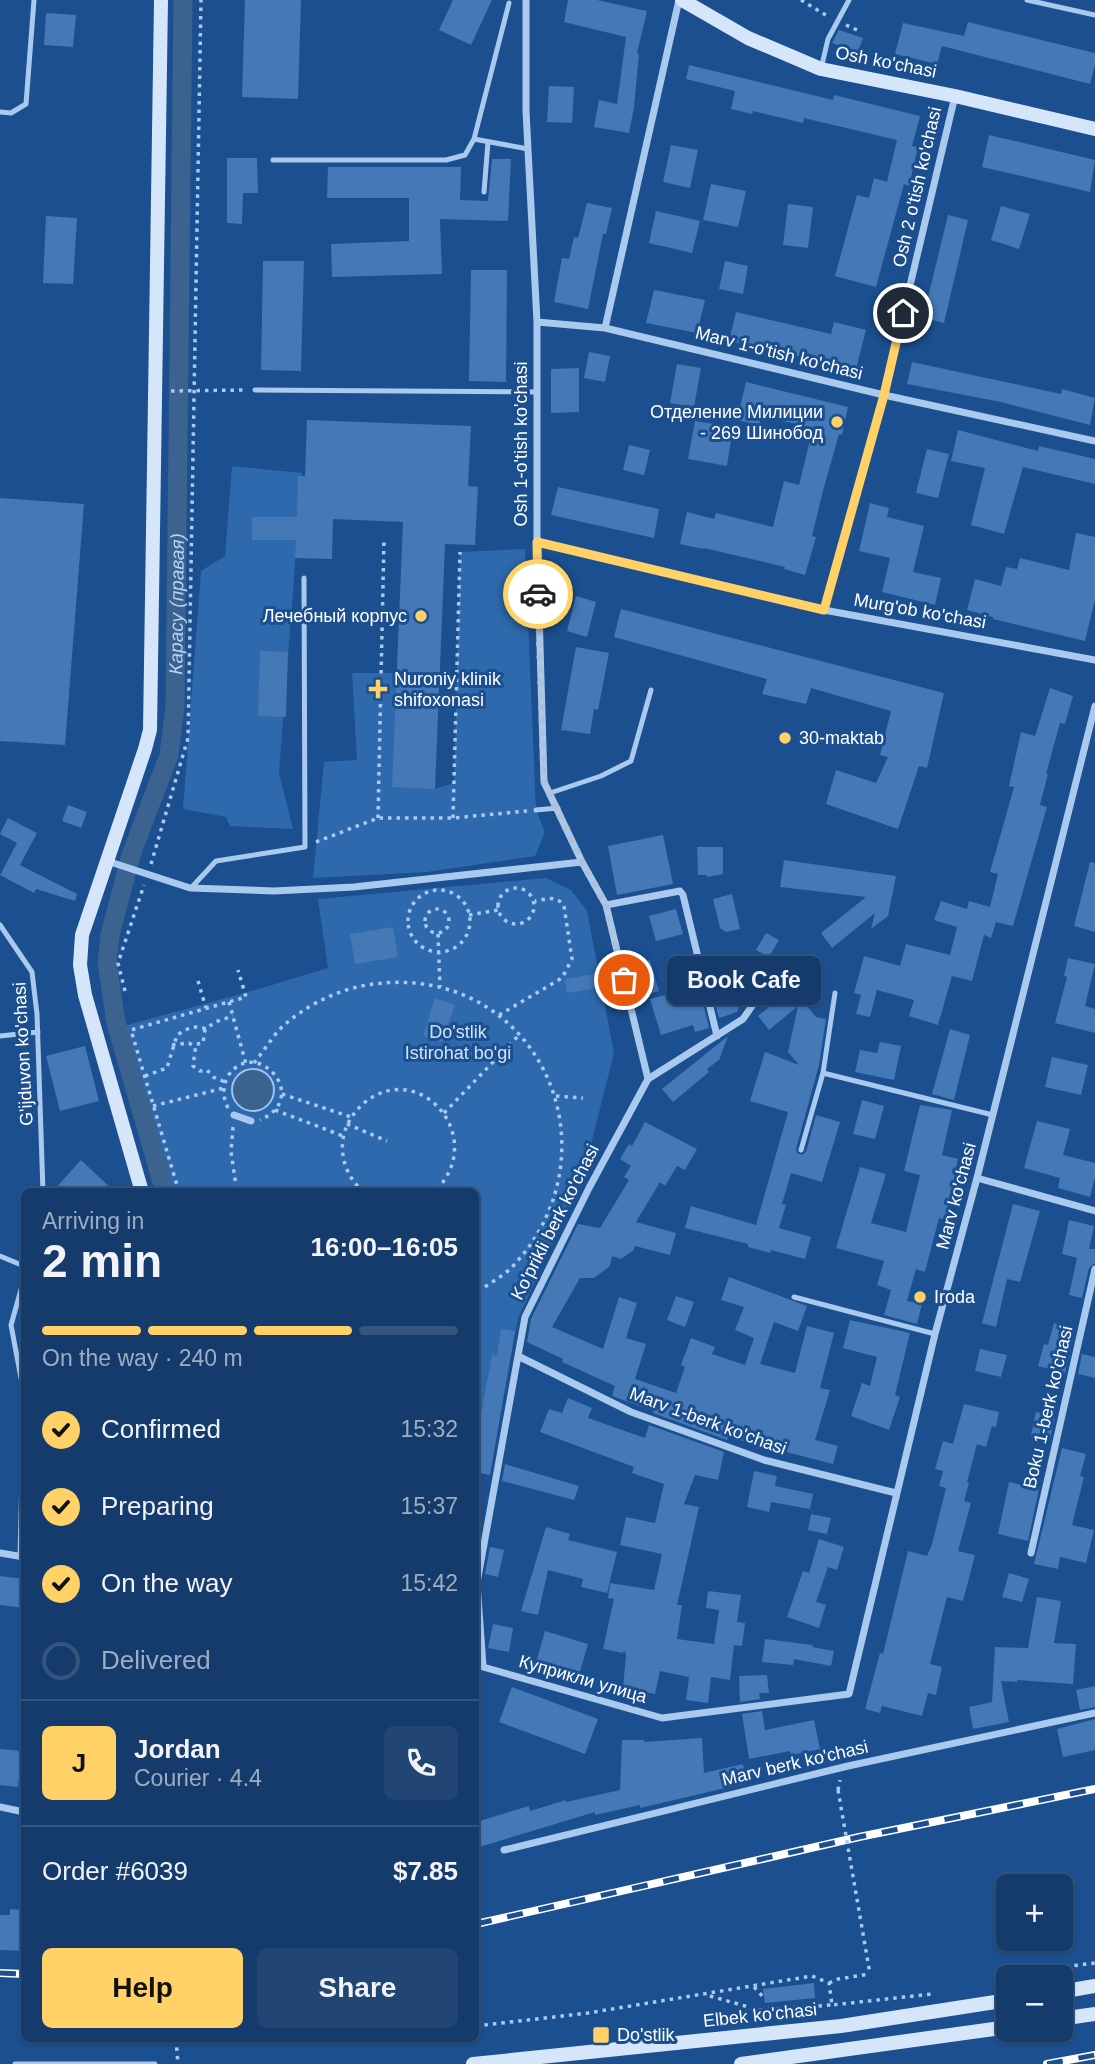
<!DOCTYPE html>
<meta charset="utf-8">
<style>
body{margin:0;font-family:Helvetica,sans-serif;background:#214673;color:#f1f3f6;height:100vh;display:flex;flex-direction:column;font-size:26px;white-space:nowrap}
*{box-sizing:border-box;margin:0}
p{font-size:23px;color:#9dadc1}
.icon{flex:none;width:38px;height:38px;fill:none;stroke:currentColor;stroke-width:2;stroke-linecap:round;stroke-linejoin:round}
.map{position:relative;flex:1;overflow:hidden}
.side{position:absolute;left:21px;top:1188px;width:458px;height:854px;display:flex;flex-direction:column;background:#143b6b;border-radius:10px;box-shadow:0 2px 5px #0004,0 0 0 2px #33557e}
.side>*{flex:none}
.controls{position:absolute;left:996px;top:1874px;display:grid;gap:14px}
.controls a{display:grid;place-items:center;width:77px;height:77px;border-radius:10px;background:#143b6b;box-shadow:0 2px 5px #0004,0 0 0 2px #33557e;font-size:35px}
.pin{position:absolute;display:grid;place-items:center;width:60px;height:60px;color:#fff;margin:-30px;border:4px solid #fff;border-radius:50%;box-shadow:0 2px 7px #0007}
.courier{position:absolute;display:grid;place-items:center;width:70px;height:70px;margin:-35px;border:5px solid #ffd166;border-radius:50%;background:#fff;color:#222;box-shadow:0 2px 9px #0007}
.bubble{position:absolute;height:49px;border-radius:10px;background:#143b6b;box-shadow:0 2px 5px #0004,0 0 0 2px #33557e;font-size:23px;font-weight:800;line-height:49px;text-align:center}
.overview em{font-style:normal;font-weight:800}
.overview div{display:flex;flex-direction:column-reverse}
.overview{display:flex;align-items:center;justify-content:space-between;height:119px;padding:0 21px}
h1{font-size:46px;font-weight:800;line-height:52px}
.bar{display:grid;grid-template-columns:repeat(4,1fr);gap:10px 7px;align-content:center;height:84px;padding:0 21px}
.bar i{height:9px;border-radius:5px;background:#33557e}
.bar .active{background:#ffd166}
.bar p{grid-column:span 4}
.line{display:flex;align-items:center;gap:18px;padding:0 21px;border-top:2px solid #33557e}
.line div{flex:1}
.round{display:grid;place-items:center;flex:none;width:74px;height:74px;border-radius:10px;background:#214673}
ol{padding:0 21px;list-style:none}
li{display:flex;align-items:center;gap:21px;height:77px}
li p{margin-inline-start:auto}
li .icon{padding:7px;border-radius:50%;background:#ffd166;color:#111;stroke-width:4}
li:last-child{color:#9dadc1}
li i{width:38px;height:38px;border:4px solid #33557e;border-radius:50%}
.cta{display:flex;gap:14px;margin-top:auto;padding:14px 21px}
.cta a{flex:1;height:80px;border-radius:10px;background:#ffd166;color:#111;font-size:28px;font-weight:800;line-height:80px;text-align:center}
.cta a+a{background:#214673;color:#f1f3f6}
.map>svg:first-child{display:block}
.green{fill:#2e69ad}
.water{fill:#3c6290;stroke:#9cc4f0;stroke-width:2}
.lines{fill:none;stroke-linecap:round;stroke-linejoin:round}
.canal{stroke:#3c6290;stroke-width:19}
.building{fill:#4478b7}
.path{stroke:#a9c9ee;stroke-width:3.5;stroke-dasharray:3.5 5;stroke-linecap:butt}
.lane{stroke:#a9c9ee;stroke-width:5}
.street{stroke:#a9c9ee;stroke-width:7}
.secondary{stroke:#d6e6fa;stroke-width:14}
.rail-casing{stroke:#fff;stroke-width:8}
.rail{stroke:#1b4f8f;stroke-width:5;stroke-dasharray:16;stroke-linecap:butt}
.path-bridge{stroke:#a9c9ee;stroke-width:3.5;stroke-dasharray:3.5 5;stroke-linecap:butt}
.done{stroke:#afc1d8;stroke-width:7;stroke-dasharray:0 12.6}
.route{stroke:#ffd166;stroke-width:9}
.poi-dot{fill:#ffd166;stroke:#1b4f8f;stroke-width:2.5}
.labels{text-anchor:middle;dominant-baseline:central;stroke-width:6;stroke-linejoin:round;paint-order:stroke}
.street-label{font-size:18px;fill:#fff;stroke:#1b4f8f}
.poi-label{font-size:18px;fill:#fff;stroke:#1b4f8f;text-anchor:start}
.park-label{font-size:18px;fill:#cfe3fa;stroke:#1b4f8f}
.water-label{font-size:19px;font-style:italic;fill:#b5d3f5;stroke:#1b4f8f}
</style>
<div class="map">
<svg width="1095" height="2064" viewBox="0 0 1095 2064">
<rect width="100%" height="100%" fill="#1b4f8f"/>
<path class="green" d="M232,466l70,7 -23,300 14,56 -63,-3 -4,-9 -43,-8 18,-238 24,-15z
M525,549l11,261 9,22 -10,24 -108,16 -114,6 11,-116 33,-2 -5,-87h45l38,116 19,-6 6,-231z
M546,878l25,12 16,21 27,142 -33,131 -63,134 -29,157 -13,-3v-280h-304l-48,-166 138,-38 66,-20 -10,-69z"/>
<path class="water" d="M232 1090a21 21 0 1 1 42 0a21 21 0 1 1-42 0Z"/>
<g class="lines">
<path class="canal" id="s1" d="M165,1192l-49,-169 -9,-61 3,-27 21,-80 38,-100 6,-48 8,-707"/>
</g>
<path class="building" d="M245,0h56l-3,99 -56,-2z
M453,0h39l-21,45 -32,-15z
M568,0h29l50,11 -10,42 2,1 -5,53 -5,26 -35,-6 5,-27 18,4 9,-67 -62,-15z
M46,13l30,2 -3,32 -29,-2z
M968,22l127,31v12l-5,19 -148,-38 -5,18 -42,-10 8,-31 61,13z
M839,30l24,8 -5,14 -26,-9z
M689,65l144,35 1,-5 86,21 -8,30 6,1 -9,39 -5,-2 -28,103 -41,-11 22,-81 12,3 5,-20 13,4 10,-42 -93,-22 -1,5 -50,-12 -1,3 -21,-5 4,-18 -49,-12z
M549,86l25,1 -2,36 -25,-1z
M989,135l106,25 -5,32 -108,-25z
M671,145l27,5 -8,38 -27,-6z
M227,158h30l1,35h-15l-1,31 -15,-1z
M492,159h19l-3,62 -68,-2 2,55 -110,3 -1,-33 78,-3v-43h-82l1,-31h133l-1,33 28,1z
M711,184l35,7 -8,36 -35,-7z
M587,203l25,5 -6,26h-3l-15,75 -34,-7 8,-44 7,1 5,-22 4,1z
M788,204l25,3 -5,41 -25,-3z
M1001,206l29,8 -11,35 -28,-9z
M656,211l44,10 -8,32 -43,-10z
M948,215l20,5 -24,103 -21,-5z
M46,216l31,2 -4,66 -30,-1z
M263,261h41l-3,110 -40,-1z
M725,261l23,5 -5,28 -24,-5z
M471,270h36l-1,112 -37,-1z
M654,290l51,10 -8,33 -51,-10z
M736,312l95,22 3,-12 32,8 -10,39 -127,-28z
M589,352l21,4 -5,26 -21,-4z
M912,362l149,32 1,-5 33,9 -5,27 -89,-23 -94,-18z
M677,364l24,4 -7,39 -24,-4z
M579,368v44l-28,1v-44z
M746,382l102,25 -6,28 -3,-1 -15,53 -12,49 4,1 -11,38 -21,-6 1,-2 -81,-19 -1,1 -23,-5 7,-32 27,7 2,-6 57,14 11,-46 15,4 14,-57 -51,-12 -3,9 -22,-5z
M307,420l164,6 -3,60 10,1 -3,58 -30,-1 -10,245 -43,-2 11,-265 -70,-3 -1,40 -37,-1 1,-18h-44v-23h45l1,-41h7z
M695,421l38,6 -6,39 -39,-7z
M958,430l80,21 1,-5 56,13v25l-72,-17 -19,67 -33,-9 14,-57 -34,-7z
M629,445l21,5 -6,25 -21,-5z
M927,449l22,5 -11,44 -22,-5z
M558,487l101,22 -5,29 -103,-23z
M0,498l84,6 -19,241 -65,-4z
M870,503l19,5 -2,9 37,9 -11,46 28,6 -6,27 -53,-13 8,-34 -31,-7z
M1076,533l19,4v63l-10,41 -92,-22v-2l-26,-7 8,-31 26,7 5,-19 11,2 3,-11 49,12z
M576,596l20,6 -9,35 -20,-6z
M621,609l323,84 -17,75 -8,-2 -21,63 -72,-25 10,-34 40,13 12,-26 -8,-2 11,-44 -80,-23 -5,16 -44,-10 5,-15 -153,-42z
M576,647l33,6 -11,57 -4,-1 -4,25 -29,-4z
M260,651l28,1 -2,65 -28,-1z
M1050,688l23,8 -8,28 -5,-1 -14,51h2l-8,31 7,2 -34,119 -17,-4 -5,16 -7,-3 -12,46 -20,-5 -14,49 -29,-9 5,-16 -37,-10 -7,27 -14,-3 5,-19 -7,-2 10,-37 36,10 6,-22 44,11 7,-28 -23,-7 7,-19 26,8 2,-8 21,6 8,-33 -8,-2 24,-85 -5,-1 12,-54 14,4z
M68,805l19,7 -6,16 -19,-7z
M8,818l29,15 -17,32 57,29 -2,7 -39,-12 -2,4 -34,-18 17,-32 -17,-9z
M663,835l10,49 -56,11 -9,-49z
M697,847h26v27l-16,3v-2h-9z
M784,860l112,16 -8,40 -17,13 4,-16 -43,35 -11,-15 45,-36 -86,-10z
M1090,862l5,1v69l-21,-6z
M732,894l8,35 -14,3 -6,-4 -7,-29z
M676,909l7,25 -27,7 -7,-25z
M393,927l5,30 -43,7 -5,-30z
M766,933l13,7 -10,17 -13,-7z
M1068,958l27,6 -10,42 10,3v24l-40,-10 12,-46 -3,-1z
M650,960l9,31 -18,5 -8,-31z
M720,963l3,8 18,-4 6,21 -10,24 -18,6 -13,-52z
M596,974l2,14 -31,5 -2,-14z
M699,986l10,42 -14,4 -2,-7 -32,10 -11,-36z
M792,988l24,29 10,2 -7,46 -23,84 1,4 5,2 4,-3 10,-37 24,7 -18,60 -31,-9 -9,31 4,1 -7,23 32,9 -6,22 -34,-9 -1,3 -22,-6v-3l-63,-16 6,-22 65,19 32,-113 -38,-11 15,-49 34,13 -11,-13 10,-46 -29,24 -11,-14z
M435,998l20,7 -13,37 -19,-6z
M950,1029l20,6 -16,65 -22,-6z
M728,1036l-9,24 -12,9 2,3 -36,30 -11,-13z
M880,1042l21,4 -7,34 -39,-8 5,-22 17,3z
M85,1046l14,55 -39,10 -14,-55z
M1052,1057l36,8 -7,30 -36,-8z
M862,1100l22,6 -9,33 -22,-5z
M920,1105l32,5 -10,45 16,4 -13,61 -6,-2 -14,54 -9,-3 -9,32 15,3 -5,20 -33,-9 7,-25 -14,-5 7,-24 -48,-13 24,-81 26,7 -15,49 35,9 14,-57 -16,-4z
M1037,1121l33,8 -7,26 32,8v14l-5,20 -32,-9 2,-10 -36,-10z
M645,1122l52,27 -12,21 -8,-4 -12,20 -5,-4 -24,40 40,11 -6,22 -35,-9 -1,4 -13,9 -9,-3 -2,10 -16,12h-14l-28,49 51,22 16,-52 18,6 -11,35 20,6 -11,35 41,14 9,-26 -4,-2 10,-27 24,9 -3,7 33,11 9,-27 -19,-8 9,-23 -23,-7 8,-23 78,29 -9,25 -24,-9 -14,42 35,9 12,-47 27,7 -14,55 10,2 -15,50 23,6 -5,18 -105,-27 -1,3 -74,-27 1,-2 -42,-15 3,-10 -53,-24 1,-3 -36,-17 4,-23 47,-95 22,4 29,-48 -5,-3 7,-11 -11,-7 9,-15 3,2z
M81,1160l34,32h-63z
M1013,1204l27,7 -20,71 -13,-3 -11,48 -14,-4z
M1069,1220l25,6 -5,23h6v14l-6,5 -7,30 -13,-3 8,-37 -15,-4z
M676,1296l18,6 -9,25 -18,-7z
M850,1320l60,13 -15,62 5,2 -11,33 -38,-14 11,-33 8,3 7,-29 -34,-9z
M1054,1323l21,6 -10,44 -27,-7 6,-22 4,1z
M501,1329l14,2 -25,144 -14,-3v-30l16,-87 5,1z
M980,1349l27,6 -6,22 -26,-6z
M1082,1354l13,3v21l-17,-4z
M568,1398l24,10 -4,10 57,20 4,-13 75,27 -6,28 -23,-5 -11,29 15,3 -22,98h5l-5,34 37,5 5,-34 -13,-2 2,-17 33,4 -4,27 8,1 -3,23 -8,-1 -4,35 -19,-3 -3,26 -22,-3 3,-23 -29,-6 -5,23 -32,-6 3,-34 -2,-4 -1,3 -20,-4 11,-50 -6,-1 2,-15 44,7 8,-36 -42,-9 6,-28 29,6 9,-39 -32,-11 2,-6 -94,-35 9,-23 13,4z
M964,1404l35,8 -3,15 -4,-1 -6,21 -9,-3 -10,38 2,1 -5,18 7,2 -13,48 17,4 -12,46 -16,-4 -17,67 12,3 -6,28 -8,-2 -6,23 -40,-10 -2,7 -15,-4 15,-56 3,1 25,-103 19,5 5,-12 14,-56 -7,-2 4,-15 -8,-2 8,-28 10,3z
M1036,1412l19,4 -5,24 -19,-4z
M1062,1448l24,6 -6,22 4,1 -12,48 22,5 -8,33 -26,-6 -2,12 -24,-5z
M505,1464l74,22 -5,14 -72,-19z
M754,1471l23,5 -2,10 38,8 -3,15 -39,-7 -2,10 -22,-5z
M1009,1482l30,7 -11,52 -30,-7z
M811,1514l20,4 -4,16 -19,-4z
M546,1527l24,7 -2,6 49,12 -10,41 -26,-6 2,-8 -35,-9 -10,45 -17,-4z
M819,1539l25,8 -7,23 -9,-3 -12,35 10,3 -7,23 -32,-11 16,-46 6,2z
M490,1547l14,3 -6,27 -13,-3z
M1009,1573l20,6 -7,23 -20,-5z
M0,1576l24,3v29l-24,-3z
M1037,1597l24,4 -7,42 22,1 -3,40 -56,-4v2l-16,-1 8,41 -36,7 -4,-22 23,-5 3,-55 33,1z
M493,1624l20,4 -4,24 -21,-4z
M545,1631l43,13 -9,31 -43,-13z
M765,1639l48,6 -1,2 22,4 -3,15 -37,-7 -1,6 -31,-3z
M767,1675l2,18h-10l1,6 -20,3 -1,-26z
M1095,1686v21l-15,3 -4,-20z
M512,1687l86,32 -13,35 -86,-32z
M762,1711l3,19 49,-10 6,29 -29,6 -1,-4 -41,8 -7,-45z
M1095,1719v31l-32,7 -6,-28z
M702,1738l2,35 39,-9 4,19 -107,25v-3l-45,10v-3l-119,36v-26l53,-16 1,5 36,-11v2l54,-12 2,-50h22v2z
M0,1749l22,2 -4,36 -18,-2z
M10,1909l14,1v41l-24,-1v-35h10z
M814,1983l1,15 -50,5 -2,-14z"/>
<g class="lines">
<path class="path" d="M801,0l28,17
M846,25l11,5
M171,391l73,-1
M378,818l6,-279
M453,818l7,-266
M316,842l62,-24h75l74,-7
M151,864l37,-126 13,-738
M498 906a18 18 0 1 1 36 0a18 18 0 1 1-36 0Z
M408 921a31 31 0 1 1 62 0a31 31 0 1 1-62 0Z
M425 921a12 12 0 1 1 24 0a12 12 0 1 1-24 0Z
M469,915l29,-5
M438,934l2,53
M198,981l8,27
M125,991l-7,-28 26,-78
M229,1002l17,62
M499,1015l63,-37 10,-19 -8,-53c-7,-11 -17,-7 -29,-5
M205,1029l-2,14 -7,1 -3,22 7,5 7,-1 6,7 12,5
M172,1045l17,-2 6,4
M254,1063c9,-11 17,-24 26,-34 25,-24 60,-41 94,-45 161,-21 248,163 140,281 -10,11 -26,19 -38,28
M145,1076l22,-8 10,-33c10,-6 17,-11 29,-6l9,-7 18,-6
M282,1094l69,23
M556,1096l27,2
M153,1106l71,-18
M228,1108c-5,-10 -6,-21 0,-32 27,-41 85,21 32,44
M275,1110l68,26
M444,1113l76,-79
M347,1124l40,17
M233,1127l-2,25 6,40
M179,1192l-48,-162 115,-33 -8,-27
M364,1192c-16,-13 -24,-33 -21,-53 2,-14 10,-26 21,-36 56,-46 126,36 70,89
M838,1790l2,-10
M1034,1978l29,-11 32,-4
M829,1983l9,-4 32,-5
M754,1987l10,11
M710,1996l49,14 73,-5
M476,2026l112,-13 224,-37 17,7 3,22 100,-11
M176,2039l2,25
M350,2040l7,-1"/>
<path class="lane" d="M1027,0l68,15
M509,3l-35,136 54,10
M821,69l7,-30 21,-39
M0,112l11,1 15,-9 8,-104
M273,160h173l19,-5 9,-16
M484,192l4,-50
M255,390l282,2
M550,793l51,-17 30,-15 20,-71
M536,810l22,-2
M191,888l25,-27 89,-14 -1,-269
M0,925l32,47 5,42 6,178
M835,993l-12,80 170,42
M0,1036l38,-4
M801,1150l22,-77
M0,1256l24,10
M794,1297l141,37
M20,1556l4,-162 -13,-69 13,-46
M15,2064h140"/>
<path class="street" d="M526,0v111l11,211v220l7,240 38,80 24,43 42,174
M537,322l68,6 279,67 211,46
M605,328l74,-328
M537,542l287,68 271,50
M824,610l60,-215 71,-299
M107,861l83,27 84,3 80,-4 228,-25
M606,905l74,-14 3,4 34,141
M234,1115l17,6
M977,1178l118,33
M518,1356l113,56 133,48 132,33
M0,1553l24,4
M1031,1553l64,-284
M476,1665l186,53 187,-24 86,-360 42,-156 118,-472
M483,1666l-6,-83 48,-266 64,-129 59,-109 95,-60 9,-13 3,-27
M0,1807l24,5
M504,1850l344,-84 247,-53"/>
<path class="secondary" d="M682,0l66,38 73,31 134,27 140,33
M142,1192l-57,-197 -5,-30 2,-30 63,-186 5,-19 11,-730
M1060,1992l35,-6
M1060,2019l35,-5
M473,2064l368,-38 167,-26
M741,2064l267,-37"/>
<g class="rail-casing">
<path id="rail" d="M476,1924l383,-87 236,-48
M0,1973l24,1
M1047,2064l48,-9"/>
</g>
<use href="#rail" class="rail"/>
<path class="path-bridge" d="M838,1790l32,184"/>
</g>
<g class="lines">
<path class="done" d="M538,594l6,188 38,80 24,43 18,75"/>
<path class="route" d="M538,594l-1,-52 287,68 60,-215 19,-82"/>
</g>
<g class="poi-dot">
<circle cx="837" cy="422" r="7"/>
<circle cx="421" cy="616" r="7"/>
<path d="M374.5 678.5h7v7h7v7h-7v7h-7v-7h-7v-7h7z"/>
<circle cx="785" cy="738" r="7"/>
<circle cx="920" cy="1297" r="7"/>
<rect x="592" y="2026" width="18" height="18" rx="3.5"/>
</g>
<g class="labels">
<g class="street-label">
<text transform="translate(886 62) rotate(11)">Osh ko'chasi</text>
<text transform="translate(917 187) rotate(-77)">Osh 2 o'tish ko'chasi</text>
<text transform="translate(779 353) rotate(14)">Marv 1-o'tish ko'chasi</text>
<text transform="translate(521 444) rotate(-90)">Osh 1-o'tish ko'chasi</text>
<text transform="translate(920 611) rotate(10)">Murg'ob ko'chasi</text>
<text transform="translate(23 1054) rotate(-93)">G'ijduvon ko'chasi</text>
<text transform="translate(956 1196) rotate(-75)">Marv ko'chasi</text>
<text transform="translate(555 1222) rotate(-63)">Ko'prikli berk ko'chasi</text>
<text transform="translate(1048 1407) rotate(-77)">Boku 1-berk ko'chasi</text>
<text transform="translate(708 1421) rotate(20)">Marv 1-berk ko'chasi</text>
<text transform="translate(583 1679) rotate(16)">Куприкли улица</text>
<text transform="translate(795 1763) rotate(-13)">Marv berk ko'chasi</text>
<text transform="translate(760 2015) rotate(-6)">Elbek ko'chasi</text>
</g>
<g class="poi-label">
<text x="823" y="412" text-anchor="end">Отделение Милиции<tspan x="823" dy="21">- 269 Шинобод</tspan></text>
<text x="407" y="616" text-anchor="end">Лечебный корпус</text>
<text x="394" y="679">Nuroniy klinik<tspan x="394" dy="21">shifoxonasi</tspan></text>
<text x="799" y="738">30-maktab</text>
<text x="934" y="1297">Iroda</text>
<text x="617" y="2035">Do'stlik</text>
</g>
<g class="park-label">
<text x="458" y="1032">Do'stlik<tspan x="458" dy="21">Istirohat bo'gi</tspan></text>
</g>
<g class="water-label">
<text stroke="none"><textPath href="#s1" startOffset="606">Карасу (правая)</textPath></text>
</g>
</g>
</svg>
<div class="controls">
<a>+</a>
<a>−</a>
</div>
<div class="pin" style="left:624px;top:980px;background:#ea580c"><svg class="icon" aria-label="bag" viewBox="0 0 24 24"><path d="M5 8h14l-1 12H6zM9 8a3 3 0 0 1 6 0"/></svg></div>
<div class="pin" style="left:903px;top:313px;background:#1f2937"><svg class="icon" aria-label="home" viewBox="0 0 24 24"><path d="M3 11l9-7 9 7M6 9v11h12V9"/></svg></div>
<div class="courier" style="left:538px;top:594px"><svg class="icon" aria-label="car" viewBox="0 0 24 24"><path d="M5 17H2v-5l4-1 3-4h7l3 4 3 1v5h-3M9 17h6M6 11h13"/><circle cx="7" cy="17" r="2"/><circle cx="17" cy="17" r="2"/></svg></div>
<div class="bubble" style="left:667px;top:956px;width:154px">Book Cafe</div>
<section class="side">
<div class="overview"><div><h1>2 min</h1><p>Arriving in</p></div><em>16:00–16:05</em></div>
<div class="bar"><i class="active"></i><i class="active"></i><i class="active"></i><i></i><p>On the way · 240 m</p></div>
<ol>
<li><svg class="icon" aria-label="check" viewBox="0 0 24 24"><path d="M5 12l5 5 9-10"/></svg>Confirmed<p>15:32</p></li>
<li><svg class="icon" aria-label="check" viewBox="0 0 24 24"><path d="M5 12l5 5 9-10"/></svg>Preparing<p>15:37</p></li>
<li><svg class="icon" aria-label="check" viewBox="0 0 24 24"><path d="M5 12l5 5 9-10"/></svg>On the way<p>15:42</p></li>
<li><i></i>Delivered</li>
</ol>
<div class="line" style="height:126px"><b class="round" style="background:#ffd166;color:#111">J</b><div><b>Jordan</b><p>Courier · 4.4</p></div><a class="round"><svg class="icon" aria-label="phone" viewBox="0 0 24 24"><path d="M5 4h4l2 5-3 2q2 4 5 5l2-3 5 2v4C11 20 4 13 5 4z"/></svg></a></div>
<div class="line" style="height:91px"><div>Order #6039</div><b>$7.85</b></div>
<div class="cta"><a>Help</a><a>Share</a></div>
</section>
</div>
